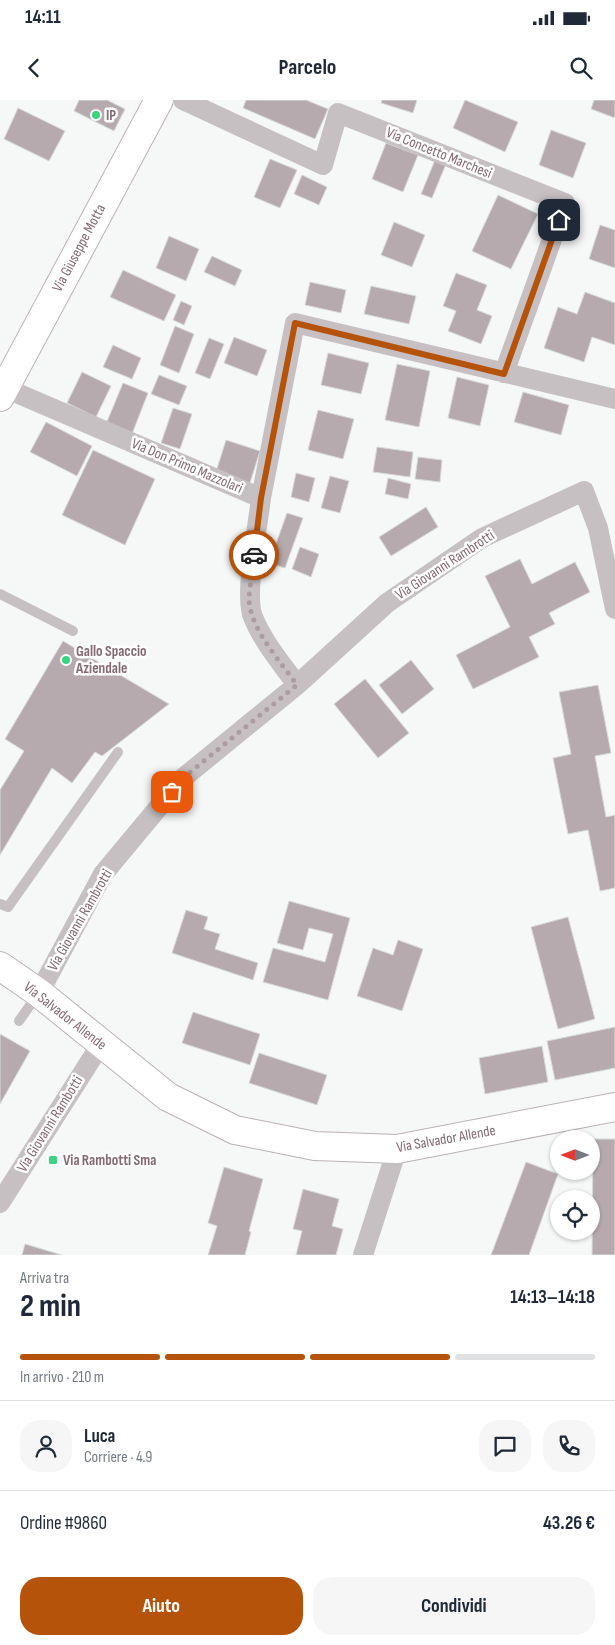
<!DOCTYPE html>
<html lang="it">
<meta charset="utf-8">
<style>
body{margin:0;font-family:"Sofia Sans Condensed",sans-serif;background:#f6f6f7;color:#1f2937;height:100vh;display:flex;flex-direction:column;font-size:19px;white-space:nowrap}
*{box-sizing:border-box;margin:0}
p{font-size:16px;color:#747a83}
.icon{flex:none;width:28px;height:28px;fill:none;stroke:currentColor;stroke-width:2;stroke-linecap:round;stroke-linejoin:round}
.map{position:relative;height:1155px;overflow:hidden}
.drawer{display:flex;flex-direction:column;background:#fff;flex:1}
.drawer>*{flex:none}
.needle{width:32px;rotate:270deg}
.buttons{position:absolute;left:550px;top:1030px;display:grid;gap:10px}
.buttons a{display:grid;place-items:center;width:50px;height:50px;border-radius:50%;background:#fff;box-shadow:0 1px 4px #0004;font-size:25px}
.pin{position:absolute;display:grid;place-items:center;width:42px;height:42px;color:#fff;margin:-21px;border-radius:10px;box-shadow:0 2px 8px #0006}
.courier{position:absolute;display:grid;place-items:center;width:50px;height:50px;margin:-25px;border:4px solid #b45309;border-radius:50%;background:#fff;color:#222;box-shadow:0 1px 6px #0007}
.headline em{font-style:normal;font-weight:700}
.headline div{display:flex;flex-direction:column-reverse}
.headline{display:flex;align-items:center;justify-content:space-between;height:85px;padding:0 20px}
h1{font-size:32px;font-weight:700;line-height:38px}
.bar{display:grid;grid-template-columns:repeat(4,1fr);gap:8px 5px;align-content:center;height:60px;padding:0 20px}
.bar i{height:6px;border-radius:4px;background:#e0e1e3}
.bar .active{background:#b45309}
.bar p{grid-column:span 4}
.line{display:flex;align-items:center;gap:12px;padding:0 20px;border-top:1px solid #e0e1e3}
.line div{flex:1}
.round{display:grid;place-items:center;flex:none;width:52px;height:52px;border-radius:20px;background:#f6f6f7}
.primary-button{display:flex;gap:10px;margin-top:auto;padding:10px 20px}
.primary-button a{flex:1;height:58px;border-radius:20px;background:#b45309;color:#fff;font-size:20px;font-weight:700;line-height:58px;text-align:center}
.primary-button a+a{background:#f6f6f7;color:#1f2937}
.status{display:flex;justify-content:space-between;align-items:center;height:35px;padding:0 25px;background:#fff;direction:ltr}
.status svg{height:14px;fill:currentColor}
header{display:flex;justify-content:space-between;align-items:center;height:65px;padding:0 20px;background:#fff;font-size:22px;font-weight:700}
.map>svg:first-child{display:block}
.building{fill:#b6aaae;stroke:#d8dada}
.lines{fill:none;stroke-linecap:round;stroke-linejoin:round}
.secondary-casing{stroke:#bcb2b6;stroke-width:30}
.lane{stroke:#c7c0c2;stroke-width:10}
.street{stroke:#c7c0c2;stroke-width:20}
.secondary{stroke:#fff;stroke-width:28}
.done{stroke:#ac9ca2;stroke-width:5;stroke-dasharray:0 9}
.route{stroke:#b45309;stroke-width:6}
.poi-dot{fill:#3bd380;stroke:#fff;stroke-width:2}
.labels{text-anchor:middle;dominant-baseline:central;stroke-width:5;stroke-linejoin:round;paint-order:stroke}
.poi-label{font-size:15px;font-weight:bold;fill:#846a73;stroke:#fff;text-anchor:start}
.street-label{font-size:15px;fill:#846a73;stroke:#fff}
</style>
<div class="status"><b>14:11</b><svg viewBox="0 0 49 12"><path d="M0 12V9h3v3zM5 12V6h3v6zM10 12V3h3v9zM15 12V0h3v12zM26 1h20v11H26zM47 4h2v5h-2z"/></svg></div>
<header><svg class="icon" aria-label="back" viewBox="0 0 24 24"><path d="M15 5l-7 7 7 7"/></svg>Parcelo<svg class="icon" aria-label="search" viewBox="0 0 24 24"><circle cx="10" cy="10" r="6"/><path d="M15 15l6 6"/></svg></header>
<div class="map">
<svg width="615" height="1155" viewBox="0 0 615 1155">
<rect width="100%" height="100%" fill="#f6f8f8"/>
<path class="building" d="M79,0h28l18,9 -11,22 -40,-20z
M246,0h60l22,9 -13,30 -72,-31z
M382,0h35l-4,13 -32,-10z
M465,0l53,22 -13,30 -52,-24z
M594,0h21v18l-24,-9z
M18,8l47,23 -16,30 -45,-22z
M551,30l35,13 -13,35 -34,-13z
M386,43l32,12 -15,37 -31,-13z
M270,59l27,11 -17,38 -26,-11z
M435,60l11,4 -14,34 -11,-4z
M302,75l25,12 -8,18 -25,-11z
M498,95l40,19 -27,55 -39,-18z
M394,122l31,13 -13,32 -31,-12z
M600,125l15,5v38l-26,-9z
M169,136l30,13 -13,32 -30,-13z
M212,156l30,14 -7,16 -31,-14z
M123,170l53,25 -12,26 -54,-24z
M456,173l31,12 -10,25 15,6 -11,28 -33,-13 8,-20 -13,-5z
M310,182l36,8 -5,23 -36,-8z
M371,186l45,10 -7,28 -45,-10z
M585,192l30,11v42l-23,-8 -8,25 -40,-14 14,-41 19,7z
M181,201l11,5 -8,19 -11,-5z
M175,226l19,8 -15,39 -19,-8z
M234,237l33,13 -10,26 -33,-13z
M209,238l15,6 -14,35 -15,-6z
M113,245l28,13 -9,21 -29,-12z
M328,253l41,10 -8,31 -40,-9z
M397,264l33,7 -11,56 -34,-7z
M82,272l29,14 -15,31 -29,-14z
M159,275l28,11 -8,19 -28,-11z
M457,277l32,8 -9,41 -32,-8z
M123,283l25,10 -16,41 -26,-10z
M523,292l46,13 -8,30 -47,-13z
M173,308l19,6 -12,35 -19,-6z
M318,310l36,9 -11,40 -35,-9z
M46,322l46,24 -15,30 -47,-24z
M226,340l34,11 -11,35 -34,-11z
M377,347l36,5 -3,25 -37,-5z
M93,350l62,29 -30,66 -63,-30z
M418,357l24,3 -2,22 -25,-3z
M296,373l19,5 -6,24 -18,-5z
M330,376l19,5 -9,32 -19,-5z
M388,378l23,6 -3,15 -23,-5z
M426,407l12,20 -47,29 -12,-19z
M287,413l16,5 -18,50 -16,-5z
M300,447l19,7 -8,23 -19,-8z
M520,459l12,25 43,-22 15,30 -41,21 6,11 -26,13 10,20 -66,32 -17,-34 54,-28 -25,-51z
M63,541l106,63 -67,52 -7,-4 -23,31 -20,-15 -52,87v-65l24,-39 -19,-12z
M411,560l23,29 -32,25 -23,-29z
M365,579l44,54 -31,25 -44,-54z
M598,585l13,68 -16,3 11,61 9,-2v73l-15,3 -12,-61 -20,4 -15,-76 18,-4 -12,-62z
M289,801l61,17 -22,82 -65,-18 10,-34 52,14 8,-28 -24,-6 -6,22 -26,-7z
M186,810l22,7 -4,12 16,5 -5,15 43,14 -5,17 -81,-27z
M568,817l27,102 -37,10 -27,-102z
M398,840l25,9 -21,62 -45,-15 16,-48 20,7z
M193,912l67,22 -10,31 -68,-22z
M615,927v41l-60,12 -8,-39z
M0,934l30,17 -30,53z
M542,946l6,36 -63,12 -6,-36z
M259,953l68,22 -10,30 -68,-22z
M593,1039h22v116h-23z
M526,1062l32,12 -29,81h-38z
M224,1067l39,12 -14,52 2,1 -6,23h-37l9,-29 -9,-3z
M303,1089l36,10 -7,27 11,3 -7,26h-40l6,-24 -9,-2z
M25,1144l37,11h-40z"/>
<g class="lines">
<g class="secondary-casing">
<path id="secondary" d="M0,297l159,-297
M0,866l39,27 129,104 67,33 80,16 82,3 218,-42"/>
</g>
<path class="lane" d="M0,494l73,37
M0,804l8,3 110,-155
M19,921l19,-27"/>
<path class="street" d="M183,0l140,65 15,-52 227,90 -61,170
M5,288l256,110 34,-175 320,76
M261,398c-3,27 -17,98 -8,119 10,25 29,47 44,68
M39,893l64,-119 80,-96 114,-93 90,-82 95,-65 102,-47 14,37 17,81
M0,1103l101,-159
M363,1155l34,-106"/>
<use href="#secondary" class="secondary"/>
</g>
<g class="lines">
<path class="done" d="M172,692l11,-14 114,-93c-16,-23 -48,-57 -48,-87 1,-14 4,-29 5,-43"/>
<path class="route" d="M254,455l7,-57 34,-175 209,51 55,-154"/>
</g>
<g class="poi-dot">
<circle cx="96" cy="15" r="5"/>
<circle cx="66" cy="560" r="5"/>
<rect x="48" y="1055" width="10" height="10" rx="2.5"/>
</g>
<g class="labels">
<g class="poi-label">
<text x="106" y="15">IP</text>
<text x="76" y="551">Gallo Spaccio<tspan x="76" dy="17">Aziendale</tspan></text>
<text x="63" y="1060">Via Rambotti Sma</text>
</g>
<g class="street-label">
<text transform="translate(439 53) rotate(22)">Via Concetto Marchesi</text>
<text transform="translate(79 148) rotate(-62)">Via Giuseppe Motta</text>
<text transform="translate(187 366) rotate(23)">Via Don Primo Mazzolari</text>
<text transform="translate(445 465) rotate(-33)">Via Giovanni Rambrotti</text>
<text transform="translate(80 820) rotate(-60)">Via Giovanni Rambrotti</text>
<text transform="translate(65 916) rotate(38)">Via Salvador Allende</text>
<text transform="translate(50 1024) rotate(-58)">Via Giovanni Rambotti</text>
<text transform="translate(446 1039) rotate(-10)">Via Salvador Allende</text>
</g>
</g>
</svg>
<div class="buttons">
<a><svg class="needle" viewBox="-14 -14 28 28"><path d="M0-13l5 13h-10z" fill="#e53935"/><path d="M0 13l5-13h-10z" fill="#747a83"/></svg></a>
<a><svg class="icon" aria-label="locate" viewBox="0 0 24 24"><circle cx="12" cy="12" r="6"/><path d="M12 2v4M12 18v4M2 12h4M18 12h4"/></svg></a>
</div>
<div class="pin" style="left:172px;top:692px;background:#ea580c"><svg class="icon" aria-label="bag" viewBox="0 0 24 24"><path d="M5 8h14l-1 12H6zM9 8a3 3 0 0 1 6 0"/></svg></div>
<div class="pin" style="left:559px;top:120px;background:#1f2937"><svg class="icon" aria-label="home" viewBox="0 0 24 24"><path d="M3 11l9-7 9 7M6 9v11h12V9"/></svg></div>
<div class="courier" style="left:254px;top:455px"><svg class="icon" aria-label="car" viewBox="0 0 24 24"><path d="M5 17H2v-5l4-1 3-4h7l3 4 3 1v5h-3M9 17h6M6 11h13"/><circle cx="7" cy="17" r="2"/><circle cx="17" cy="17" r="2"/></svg></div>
</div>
<section class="drawer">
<div class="headline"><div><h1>2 min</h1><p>Arriva tra</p></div><em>14:13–14:18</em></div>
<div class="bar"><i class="active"></i><i class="active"></i><i class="active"></i><i></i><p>In arrivo · 210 m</p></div>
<div class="line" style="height:90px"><a class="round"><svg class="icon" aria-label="person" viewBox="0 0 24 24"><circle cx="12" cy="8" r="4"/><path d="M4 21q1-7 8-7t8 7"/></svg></a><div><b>Luca</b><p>Corriere · 4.9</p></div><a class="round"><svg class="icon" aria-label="chat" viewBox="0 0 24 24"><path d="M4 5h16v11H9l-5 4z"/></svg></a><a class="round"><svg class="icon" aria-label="phone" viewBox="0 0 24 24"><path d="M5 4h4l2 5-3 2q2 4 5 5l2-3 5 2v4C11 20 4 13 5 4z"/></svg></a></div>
<div class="line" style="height:65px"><div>Ordine #9860</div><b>43.26 €</b></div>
<div class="primary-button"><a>Aiuto</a><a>Condividi</a></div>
</section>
